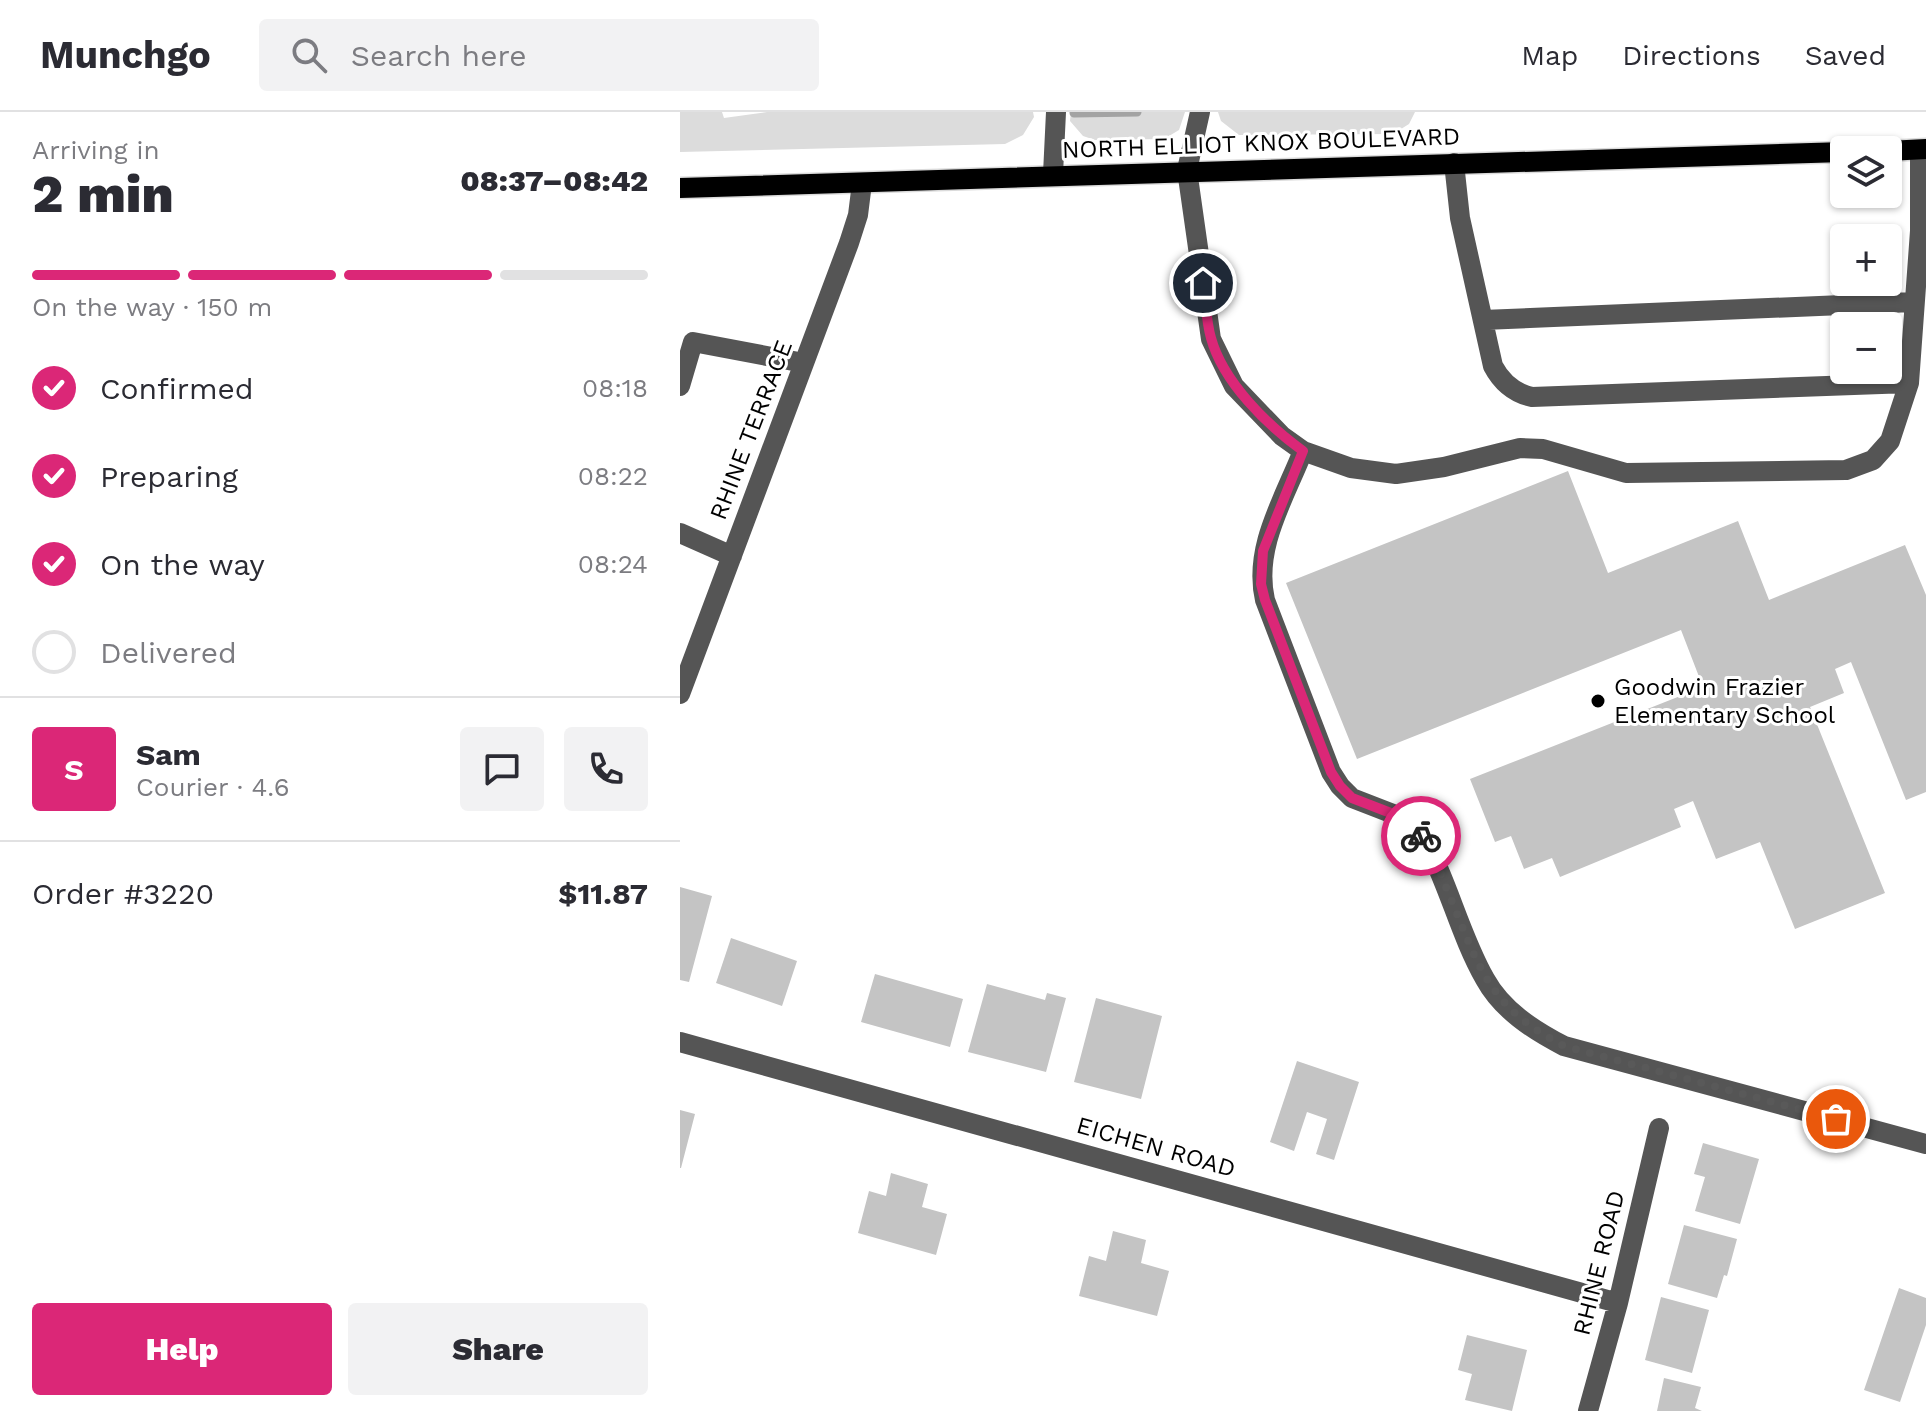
<!DOCTYPE html>
<meta charset="utf-8">
<style>
body{margin:0;font-family:"Work Sans",sans-serif;background:#f2f2f3;color:#2b2b33;height:100vh;display:flex;flex-direction:column;font-size:30px;white-space:nowrap}
*{box-sizing:border-box;margin:0}
p{font-size:26px;color:#7c7c81}
.icon{flex:none;width:44px;height:44px;fill:none;stroke:currentColor;stroke-width:2;stroke-linecap:round;stroke-linejoin:round}
.map{position:relative;flex:1;overflow:hidden}
.side{display:flex;flex-direction:column;background:#fff;width:680px}
.side>*{flex:none}
.fabs{position:absolute;left:1150px;top:24px;display:grid;gap:16px}
.fabs a{display:grid;place-items:center;width:72px;height:72px;border-radius:8px;background:#fff;box-shadow:0 2px 6px #0004;font-size:40px}
.pin{position:absolute;display:grid;place-items:center;width:68px;height:68px;color:#fff;margin:-34px;border:4px solid #fff;border-radius:50%;box-shadow:0 2px 8px #0007}
.courier{position:absolute;display:grid;place-items:center;width:80px;height:80px;margin:-40px;border:6px solid #db2777;border-radius:50%;background:#fff;color:#222;box-shadow:0 2px 10px #0007}
.overview em{font-style:normal;font-weight:800}
.overview div{display:flex;flex-direction:column-reverse}
.overview{display:flex;align-items:center;justify-content:space-between;height:136px;padding:0 32px}
h1{font-size:52px;font-weight:800;line-height:60px}
.bar{display:grid;grid-template-columns:repeat(4,1fr);gap:12px 8px;align-content:center;height:96px;padding:0 32px}
.bar i{height:10px;border-radius:6px;background:#e1e1e2}
.bar .on{background:#db2777}
.bar p{grid-column:span 4}
.line{display:flex;align-items:center;gap:20px;padding:0 32px;border-top:2px solid #e1e1e2}
.line div{flex:1}
.round{display:grid;place-items:center;flex:none;width:84px;height:84px;border-radius:8px;background:#f2f2f3}
ol{padding:0 32px;list-style:none}
li{display:flex;align-items:center;gap:24px;height:88px}
li p{margin-inline-start:auto}
li .icon{padding:8px;border-radius:50%;background:#db2777;color:#fff;stroke-width:4}
li:last-child{color:#7c7c81}
li i{width:44px;height:44px;border:4px solid #e1e1e2;border-radius:50%}
.button{display:flex;gap:16px;margin-top:auto;padding:16px 32px}
.button a{flex:1;height:92px;border-radius:8px;background:#db2777;color:#fff;font-size:32px;font-weight:800;line-height:92px;text-align:center}
.button a+a{background:#f2f2f3;color:#2b2b33}
header{display:flex;align-items:center;gap:48px;box-sizing:border-box;height:112px;padding:0 40px;background:#fff;border-bottom:2px solid #e1e1e2}
header strong{font-size:38px}
nav{display:flex;gap:44px;margin-inline-start:auto;font-size:28px}
.search{width:560px;height:72px;background:#f2f2f3;display:flex;align-items:center;gap:20px;box-sizing:border-box;padding:0 28px;border-radius:8px;color:#7c7c81;font-size:30px}
main{display:flex;flex:1;min-height:0}
.map>svg:first-child{display:block}
.green{fill:#dcdcdc}
.lines{fill:none;stroke-linecap:round;stroke-linejoin:round}
.stream{stroke:#a3a3a3;stroke-width:9}
.building{fill:#c4c4c4}
.major-casing{stroke:#dbdbdb;stroke-width:23}
.minor{stroke:#555;stroke-width:20}
.major{stroke:#000;stroke-width:20}
.done{stroke:#595959;stroke-width:8;stroke-dasharray:0 14.4}
.route{stroke:#db2777;stroke-width:10}
.poi-dot{fill:#000;stroke:#fff;stroke-width:3}
.labels{text-anchor:middle;dominant-baseline:central;stroke-width:6;stroke-linejoin:round;paint-order:stroke}
.street-label{font-size:24px;fill:#000;stroke:#fff}
.poi-label{font-size:24px;fill:#000;stroke:#fff;text-anchor:start}
</style>
<header>
<strong>Munchgo</strong>
<div class="search"><svg class="icon" aria-label="search" viewBox="0 0 24 24"><circle cx="10" cy="10" r="6"/><path d="M15 15l6 6"/></svg>Search here</div>
<nav><a>Map</a><a>Directions</a><a>Saved</a></nav>
</header>
<main>
<section class="side">
<div class="overview"><div><h1>2 min</h1><p>Arriving in</p></div><em>08:37–08:42</em></div>
<div class="bar"><i class="on"></i><i class="on"></i><i class="on"></i><i></i><p>On the way · 150 m</p></div>
<ol>
<li><svg class="icon" aria-label="check" viewBox="0 0 24 24"><path d="M5 12l5 5 9-10"/></svg>Confirmed<p>08:18</p></li>
<li><svg class="icon" aria-label="check" viewBox="0 0 24 24"><path d="M5 12l5 5 9-10"/></svg>Preparing<p>08:22</p></li>
<li><svg class="icon" aria-label="check" viewBox="0 0 24 24"><path d="M5 12l5 5 9-10"/></svg>On the way<p>08:24</p></li>
<li><i></i>Delivered</li>
</ol>
<div class="line" style="height:144px"><b class="round" style="background:#db2777;color:#fff">S</b><div><b>Sam</b><p>Courier · 4.6</p></div><a class="round"><svg class="icon" aria-label="chat" viewBox="0 0 24 24"><path d="M4 5h16v11H9l-5 4z"/></svg></a><a class="round"><svg class="icon" aria-label="phone" viewBox="0 0 24 24"><path d="M5 4h4l2 5-3 2q2 4 5 5l2-3 5 2v4C11 20 4 13 5 4z"/></svg></a></div>
<div class="line" style="height:104px"><div>Order #3220</div><b>$11.87</b></div>
<div class="button"><a>Help</a><a>Share</a></div>
</section>
<div class="map">
<svg width="1246" height="1299" viewBox="0 0 1246 1299">
<rect width="100%" height="100%" fill="#fff"/>
<path class="green" d="M0,0h42l2,6 43,-6h266l1,5 -11,18 -18,9 -325,8z
M391,0h114l-6,18 -15,9 -69,1 -12,-4 -13,-15z
M538,0h197l-6,12 -16,10 -154,1 -18,-14z"/>
<g class="lines">
<path class="stream" d="M394,1l63,-1"/>
</g>
<path class="building" d="M888,359l40,102 130,-52 31,79 136,-55 21,50v197l-20,8 -55,-138 -16,7 9,24 -34,14 75,186 -90,36 -35,-87 -44,17 -23,-58 -19,8 7,18 -121,50 -8,-19 -28,11 -13,-33 -16,6 -25,-63 233,-92 -22,-57 -324,129 -71,-176z
M0,775l32,9 -23,86 -9,-2z
M51,826l66,23 -15,45 -66,-23z
M195,862l88,25 -13,48 -89,-25z
M307,872l58,16 2,-7 19,5 -20,74 -78,-20z
M416,886l66,18 -21,83 -67,-17z
M617,949l62,21 -25,78 -18,-6 11,-35 -20,-7 -13,39 -24,-9z
M0,998l15,4 -14,54h-1z
M1023,1031l56,16 -19,65 -45,-13 10,-34 -11,-3z
M211,1061l37,11 -6,23 25,7 -11,41 -78,-22 11,-42 17,5z
M1004,1113l53,14 -10,37 -3,-1 -7,23 -49,-14z
M433,1119l33,9 -5,23 28,8 -12,45 -78,-20 10,-40 17,5z
M1219,1176l27,10v27l-26,77 -36,-12z
M981,1185l48,13 -17,63 -47,-13z
M787,1223l60,15 -15,61 -47,-11 7,-26 -14,-4z
M984,1266l37,9 -6,21 7,3h-45z"/>
<g class="lines">
<g class="major-casing">
<path id="major" d="M1208,39l38,-2
M0,76l1164,-36"/>
</g>
<path class="minor" d="M520,0l-13,58 24,169 23,47 48,50 21,15 48,17 45,6 48,-7 76,-19 23,1 83,24 220,-3 27,-10 17,-19 19,-58 11,-152v-81
M774,51l6,55 33,148c9,17 21,27 39,31l377,-14
M373,62l3,-62
M803,208l430,-18
M0,274l13,-44 111,21
M623,339c-19,48 -50,97 -38,149l66,172 9,14 12,12 49,19 15,11 10,14c23,44 35,95 59,137 17,31 48,51 79,67l362,98
M0,421l52,23
M0,582l169,-451 9,-28 4,-32
M0,930l938,261
M908,1299l30,-108 41,-175"/>
<use href="#major" class="major"/>
</g>
<g class="lines">
<path class="done" d="M741,724c13,16 19,36 27,56 31,74 39,114 116,154l272,73"/>
<path class="route" d="M523,171c3,18 3,38 8,55 12,44 56,87 92,113l-40,100 -2,33 4,16 66,172 9,14 12,12 49,19 20,19"/>
</g>
<circle class="poi-dot" cx="918" cy="589" r="8"/>
<g class="labels">
<g class="street-label">
<text transform="translate(581 31) rotate(-2)">NORTH ELLIOT KNOX BOULEVARD</text>
<text transform="translate(71 318) rotate(-69)">RHINE TERRACE</text>
<text transform="translate(476 1035) rotate(16)">EICHEN ROAD</text>
<text transform="translate(919 1151) rotate(-76)">RHINE ROAD</text>
</g>
<g class="poi-label">
<text x="934" y="575">Goodwin Frazier<tspan x="934" dy="28">Elementary School</tspan></text>
</g>
</g>
</svg>
<div class="fabs">
<a><svg class="icon" aria-label="layers" viewBox="0 0 24 24"><path d="M12 4l9 5-9 5-9-5zM3 14l9 5 9-5"/></svg></a>
<a>+</a>
<a>−</a>
</div>
<div class="pin" style="left:1156px;top:1007px;background:#ea580c"><svg class="icon" aria-label="bag" viewBox="0 0 24 24"><path d="M5 8h14l-1 12H6zM9 8a3 3 0 0 1 6 0"/></svg></div>
<div class="pin" style="left:523px;top:171px;background:#1f2937"><svg class="icon" aria-label="home" viewBox="0 0 24 24"><path d="M3 11l9-7 9 7M6 9v11h12V9"/></svg></div>
<div class="courier" style="left:741px;top:724px"><svg class="icon" aria-label="bike" viewBox="0 0 24 24"><circle cx="6" cy="16" r="4"/><circle cx="18" cy="16" r="4"/><path d="M6 16l4-8h5l3 8M10 8l3 8H6M13 5h3"/></svg></div>
</div>
</main>
